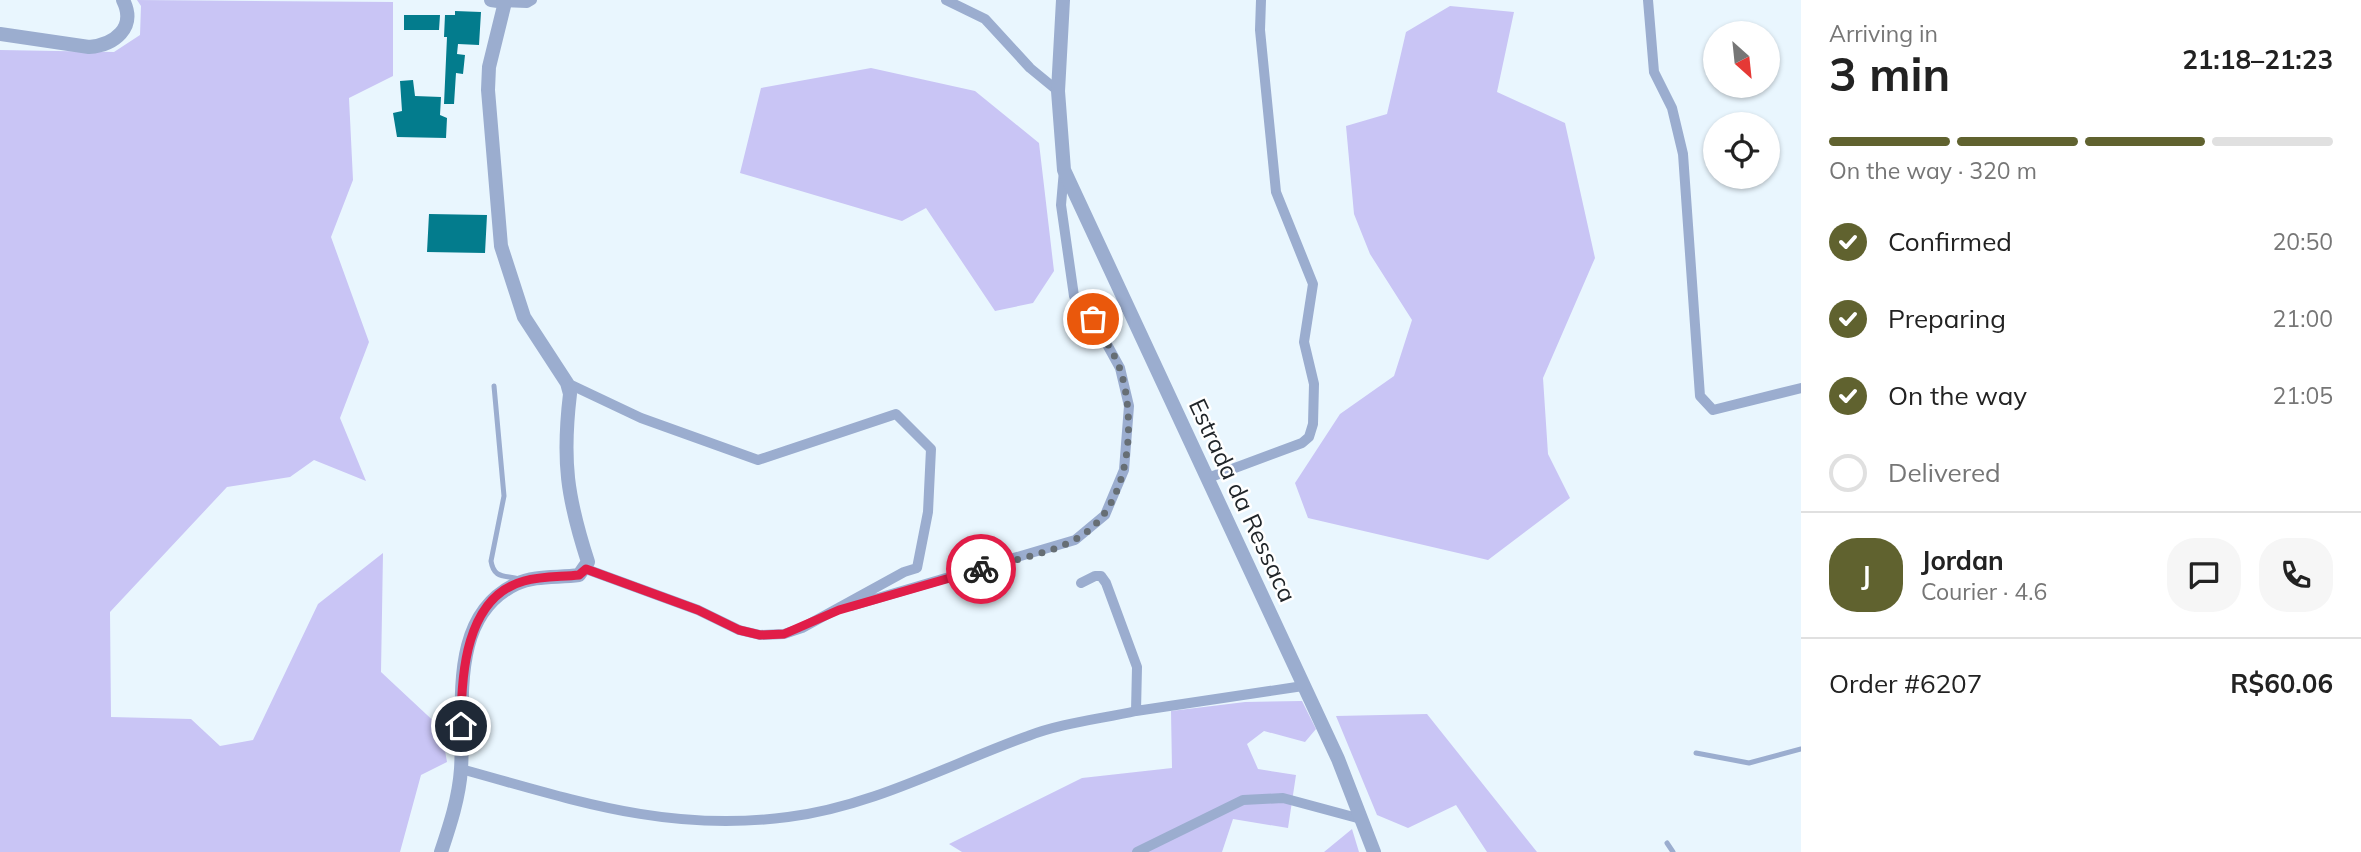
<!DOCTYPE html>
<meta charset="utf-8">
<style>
body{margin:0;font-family:Mulish,sans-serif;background:#f6f6f6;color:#222;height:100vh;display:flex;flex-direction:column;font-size:26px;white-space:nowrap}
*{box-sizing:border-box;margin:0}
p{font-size:23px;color:#767676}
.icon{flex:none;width:38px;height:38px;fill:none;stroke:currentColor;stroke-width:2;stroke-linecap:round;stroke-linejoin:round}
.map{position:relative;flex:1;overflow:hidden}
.drawer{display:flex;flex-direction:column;background:#fff;width:560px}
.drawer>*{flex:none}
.needle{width:46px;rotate:153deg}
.controls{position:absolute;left:1703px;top:21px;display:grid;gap:14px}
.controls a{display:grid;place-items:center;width:77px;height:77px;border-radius:50%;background:#fff;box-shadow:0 2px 5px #0004;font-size:35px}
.pin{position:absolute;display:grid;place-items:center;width:60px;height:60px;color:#fff;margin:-30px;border:4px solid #fff;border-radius:50%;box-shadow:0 2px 7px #0007}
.courier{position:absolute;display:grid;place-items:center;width:70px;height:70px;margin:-35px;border:5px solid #e11d48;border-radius:50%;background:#fff;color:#222;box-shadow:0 2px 9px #0007}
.overview em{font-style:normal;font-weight:700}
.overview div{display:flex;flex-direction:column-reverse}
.overview{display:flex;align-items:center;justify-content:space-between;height:119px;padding:0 28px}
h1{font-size:46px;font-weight:700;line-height:52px}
.bar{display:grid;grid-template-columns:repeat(4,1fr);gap:10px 7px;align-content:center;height:84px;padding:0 28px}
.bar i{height:9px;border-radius:5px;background:#e0e0e0}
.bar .current{background:#60622f}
.bar p{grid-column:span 4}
.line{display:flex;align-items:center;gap:18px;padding:0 28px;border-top:2px solid #e0e0e0}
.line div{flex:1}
.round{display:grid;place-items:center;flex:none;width:74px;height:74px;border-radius:28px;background:#f6f6f6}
ol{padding:0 28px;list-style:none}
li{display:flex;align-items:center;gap:21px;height:77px}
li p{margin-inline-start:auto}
li .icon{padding:7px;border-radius:50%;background:#60622f;color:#fff;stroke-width:4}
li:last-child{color:#767676}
li i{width:38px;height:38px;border:4px solid #e0e0e0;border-radius:50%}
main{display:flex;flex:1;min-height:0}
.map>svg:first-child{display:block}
.green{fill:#c9c5f5}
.building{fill:#037c8d}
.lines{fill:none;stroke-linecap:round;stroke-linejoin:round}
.service{stroke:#9badcf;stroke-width:5}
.minor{stroke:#9badcf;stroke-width:10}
.tertiary{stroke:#9badcf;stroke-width:14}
.done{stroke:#666e74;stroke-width:7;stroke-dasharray:0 12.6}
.route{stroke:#e11d48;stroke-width:9}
.labels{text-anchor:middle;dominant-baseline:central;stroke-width:5;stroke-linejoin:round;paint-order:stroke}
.street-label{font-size:24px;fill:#202529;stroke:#fff}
</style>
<main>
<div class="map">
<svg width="1801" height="852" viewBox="0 0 1801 852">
<rect width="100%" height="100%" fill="#e9f6fe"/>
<path class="green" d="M137,0l256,2v74l-44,22 4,82 -22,57 38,105 -29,76 26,63 -52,-21 -24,17 -63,10 -117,125 1,105 80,2 29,27 33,-6 65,-136 65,-51 -2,119 60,56 6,34 -26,13 -21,77h-400v-802l114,2 26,-17 1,-29z
M1450,6l64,6 -17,80 68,31 30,135 -52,120 5,76 22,44 -82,62 -180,-42 -13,-35 45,-69 54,-38 18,-56 -42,-66 -16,-40 -8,-88 41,-12 19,-82z
M871,68l104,23 64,52 15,128 -21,32 -38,8 -69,-103 -24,13 -162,-48 21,-85z
M1302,701l14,28 -11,13 -41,-11 -17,13 11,25 38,6 -8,53 -55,-9 -11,33h-260l-13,-8 133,-66 90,-10 -1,-57 74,-9z
M1427,714l110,138h-50l-31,-47 -48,23 -31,-13 -41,-99z
M1352,829l7,23h-35z"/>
<path class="building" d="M455,11l26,1 -2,33 -21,-1 -1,10 8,1 -2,19 -7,-1 -2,31h-10l3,-67h-3l1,-22h10z
M404,15h36l-1,15h-35z
M413,80l2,16 26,1 -1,18 7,3 -1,20 -49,-1 -4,-24 9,-2 -2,-30z
M429,214l58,1 -2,38 -58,-1z"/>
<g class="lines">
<path class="service" d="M494,386l10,110 -13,65c3,18 13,14 28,18
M1696,753l53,10 52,-14
M1667,843l6,9"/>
<path class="minor" d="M946,0l39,19 45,49 28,23
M1648,0l6,72 18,36 11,46 17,242 13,14 88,-22
M505,2l22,1 5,-3
M567,383l74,35 117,42 138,-46 35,35 -3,63 -11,56 -13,4 -102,56 -18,6 -24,1 -21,-5 -41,-20 -112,-41
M1208,478l94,-35 7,-6 4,-13 1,-40 -10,-42 9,-58 -37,-92 -16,-162 1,-30
M851,606l224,-66 30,-25 19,-45 5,-64 -9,-38 -27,-49 -19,-23 -13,-91 3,-35
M1136,711l167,-25
M461,769c113,31 207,64 327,48 83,-10 162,-53 240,-81 33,-13 73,-17 108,-25l1,-44 -31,-84 -5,-7h-6l-14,7
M1137,852l106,-52 40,-2 78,21"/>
<path class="tertiary" d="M1063,0l-5,91 6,79 274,589 36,93
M0,34l89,13c25,-2 48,-19 34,-47
M441,852c9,-27 18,-54 20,-83 4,-61 -14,-152 55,-185 19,-9 42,-6 63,-9l9,-13c-21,-65 -26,-101 -18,-168l-3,-11 -43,-66 -23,-71 -13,-156 1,-23 16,-65 -14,-2"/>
</g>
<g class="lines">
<path class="done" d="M981,569c30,-9 65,-14 93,-29 56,-28 63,-115 47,-168 -6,-19 -19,-36 -28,-53"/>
<path class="route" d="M461,726c0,-50 4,-129 63,-145 18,-5 37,-4 55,-6l7,-6 112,41 41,20 21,5 24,-1 55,-24 142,-41"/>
</g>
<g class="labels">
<g class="street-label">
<text transform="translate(1243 500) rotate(65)">Estrada da Ressaca</text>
</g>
</g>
</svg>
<div class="controls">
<a><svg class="needle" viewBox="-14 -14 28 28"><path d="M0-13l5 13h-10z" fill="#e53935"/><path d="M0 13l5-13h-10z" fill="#767676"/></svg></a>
<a><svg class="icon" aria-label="locate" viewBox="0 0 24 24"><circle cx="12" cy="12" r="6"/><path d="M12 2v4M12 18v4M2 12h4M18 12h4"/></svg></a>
</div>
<div class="pin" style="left:1093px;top:319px;background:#ea580c"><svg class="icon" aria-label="bag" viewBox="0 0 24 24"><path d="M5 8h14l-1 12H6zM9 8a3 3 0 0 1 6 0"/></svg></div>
<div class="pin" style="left:461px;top:726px;background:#1f2937"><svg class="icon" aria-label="home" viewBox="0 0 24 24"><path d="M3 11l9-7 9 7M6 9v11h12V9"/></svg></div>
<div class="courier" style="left:981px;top:569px"><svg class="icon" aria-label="bike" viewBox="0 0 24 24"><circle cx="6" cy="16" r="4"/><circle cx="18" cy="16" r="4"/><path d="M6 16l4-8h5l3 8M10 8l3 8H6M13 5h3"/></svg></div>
</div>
<section class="drawer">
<div class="overview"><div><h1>3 min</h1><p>Arriving in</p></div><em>21:18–21:23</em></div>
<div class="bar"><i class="current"></i><i class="current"></i><i class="current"></i><i></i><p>On the way · 320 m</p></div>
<ol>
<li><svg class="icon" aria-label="check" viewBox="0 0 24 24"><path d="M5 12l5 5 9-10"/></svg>Confirmed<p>20:50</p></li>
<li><svg class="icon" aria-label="check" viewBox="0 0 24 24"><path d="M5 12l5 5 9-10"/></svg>Preparing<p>21:00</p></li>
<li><svg class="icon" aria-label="check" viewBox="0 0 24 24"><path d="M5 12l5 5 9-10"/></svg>On the way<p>21:05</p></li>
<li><i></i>Delivered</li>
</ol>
<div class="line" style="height:126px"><b class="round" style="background:#60622f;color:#fff">J</b><div><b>Jordan</b><p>Courier · 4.6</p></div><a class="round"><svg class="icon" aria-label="chat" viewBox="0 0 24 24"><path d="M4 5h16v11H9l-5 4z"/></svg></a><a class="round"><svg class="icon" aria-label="phone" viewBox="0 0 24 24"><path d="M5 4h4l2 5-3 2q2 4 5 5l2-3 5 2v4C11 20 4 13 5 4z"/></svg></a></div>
<div class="line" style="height:91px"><div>Order #6207</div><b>R$60.06</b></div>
</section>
</main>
